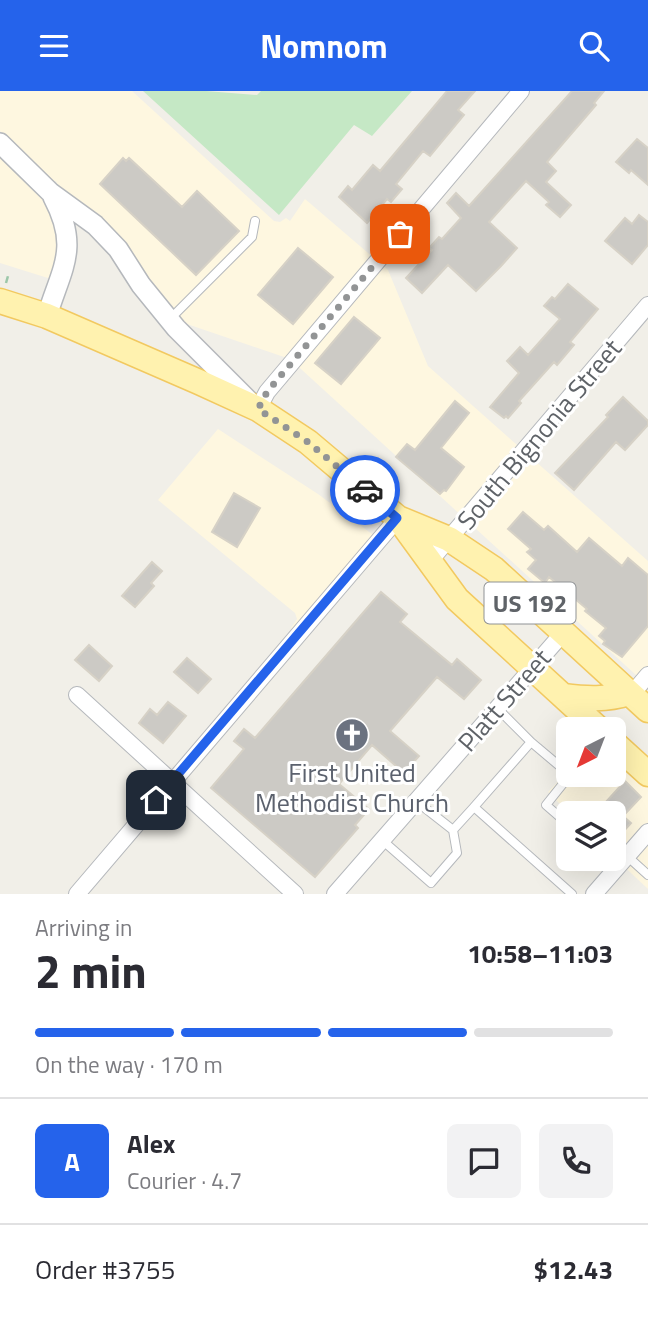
<!DOCTYPE html>
<meta charset="utf-8">
<style>
body{margin:0;font-family:"Titillium Web",sans-serif;background:#f2f2f3;color:#2b2b33;height:100vh;display:flex;flex-direction:column;font-size:26px;white-space:nowrap}
*{box-sizing:border-box;margin:0}
p{font-size:23px;color:#7c7c81}
.icon{flex:none;width:38px;height:38px;fill:none;stroke:currentColor;stroke-width:2;stroke-linecap:round;stroke-linejoin:round}
.map{position:relative;height:803px;overflow:hidden}
.panel{display:flex;flex-direction:column;background:#fff;flex:1}
.panel>*{flex:none}
.needle{width:46px;rotate:222deg}
.controls{position:absolute;left:556px;top:626px;display:grid;gap:14px}
.controls a{display:grid;place-items:center;width:70px;height:70px;border-radius:10px;background:#fff;box-shadow:0 7px 28px #0002;font-size:35px}
.pin{position:absolute;display:grid;place-items:center;width:60px;height:60px;color:#fff;margin:-30px;border-radius:14px;box-shadow:0 4px 10px #0006}
.courier{position:absolute;display:grid;place-items:center;width:70px;height:70px;margin:-35px;border:5px solid #2563eb;border-radius:50%;background:#fff;color:#222;box-shadow:0 2px 9px #0007}
.summary em{font-style:normal;font-weight:700}
.summary div{display:flex;flex-direction:column-reverse}
.summary{display:flex;align-items:center;justify-content:space-between;height:119px;padding:0 35px}
h1{font-size:46px;font-weight:700;line-height:52px}
.bar{display:grid;grid-template-columns:repeat(4,1fr);gap:10px 7px;align-content:center;height:84px;padding:0 35px}
.bar i{height:9px;border-radius:5px;background:#e1e1e2}
.bar .active{background:#2563eb}
.bar p{grid-column:span 4}
.line{display:flex;align-items:center;gap:18px;padding:0 35px;border-top:2px solid #e1e1e2}
.line div{flex:1}
.round{display:grid;place-items:center;flex:none;width:74px;height:74px;border-radius:10px;background:#f2f2f3}
header{display:flex;justify-content:space-between;align-items:center;height:91px;padding:0 35px;background:#2563eb;color:#fff;font-size:32px;font-weight:700}
.map>svg:first-child{display:block}
.commercial{fill:#fef7e0}
.green{fill:#c5e8c5}
.building{fill:#cccac5;stroke:#d6d1c6;stroke-width:2}
.lines{fill:none;stroke-linecap:round;stroke-linejoin:round}
.service-casing{stroke:#b5b8bc;stroke-width:10}
.minor-casing{stroke:#b5b8bc;stroke-width:18}
.tertiary-casing{stroke:#b5b8bc;stroke-width:22}
.primary-casing{stroke:#f2c960;stroke-width:27}
.path{stroke:#9cc7a9;stroke-width:2.5;stroke-dasharray:7 3.5;stroke-linecap:butt}
.service{stroke:#fff;stroke-width:8}
.minor{stroke:#fff;stroke-width:16}
.tertiary{stroke:#fff;stroke-width:19}
.primary{stroke:#fff2af;stroke-width:24}
.done{stroke:#929495;stroke-width:7;stroke-dasharray:0 12.6}
.route{stroke:#2563eb;stroke-width:9}
.labels{text-anchor:middle;dominant-baseline:central;stroke-width:6;stroke-linejoin:round;paint-order:stroke}
.shield{fill:#fff;stroke:#8f9295;stroke-width:2}
.shield-label{font-size:24px;font-weight:bold;fill:#5f6368}
.street-label{font-size:26px;fill:#5f6368;stroke:#fff}
.worship-label{font-size:26px;fill:#5b616d;stroke:#fff}
</style>
<header><svg class="icon" aria-label="menu" viewBox="0 0 24 24"><path d="M4 6h16M4 12h16M4 18h16"/></svg>Nomnom<svg class="icon" aria-label="search" viewBox="0 0 24 24"><circle cx="10" cy="10" r="6"/><path d="M15 15l6 6"/></svg></header>
<div class="map">
<svg width="648" height="803" viewBox="0 0 648 803">
<rect width="100%" height="100%" fill="#f1efe8"/>
<path class="commercial" d="M0,0h132l142,130 6,1 6,-4 4,3 15,-22 83,71 40,96 220,195v125l-358,-327 -106,-36 -36,-44 -22,-36 -24,-25 -44,-31 -2,-6 -3,1 -53,-51z
M0,65l44,43 12,24 2,33 -7,23 -51,-16z
M218,338l100,65 58,43 -76,99 -9,-8 6,-9 -2,-6 -137,-113z
M614,664l34,31v103l-34,-32v-43h-44l-22,-22 21,-22v5h45z"/>
<path class="green" d="M143,0h63l51,4 4,-4h151l-40,45 -18,-11 -75,90z"/>
<path class="building" d="M447,0h28l-17,19 6,5 -34,41 -7,-5 -27,33 6,5 -11,13 -4,-3 -20,24 -28,-26 9,-11 4,4 21,-25 7,6z
M572,0h32l-10,12 2,2 -49,57 9,9 -10,11 25,23 -11,12 -14,-12 3,-3 -23,-21 -37,41 28,26 -16,18 -25,25 -28,-26 -26,28 -16,-15 26,-28 -3,-2 10,-11 3,2 19,-21 -14,-15 9,-10 13,13z
M637,48l11,9v37l-17,-15 -2,3 -13,-11z
M123,67l3,3 3,-3 53,49 15,-16 42,40 -43,44 -96,-91z
M639,124l9,7v23l-16,19 -27,-23 20,-23 7,6z
M298,157l35,29 -40,47 -35,-29z
M568,193l30,25 -28,33 4,3 -17,20 -3,-3 -35,39 2,2 -13,15 -2,-2 -2,2 -14,-11 29,-34 -12,-12 13,-14 8,8 32,-36 -16,-13 8,-9 3,2z
M354,226l26,21 -39,46 -26,-21z
M623,306l25,24v4l-23,25 -9,-8 -42,48 -19,-17 53,-56 -2,-2z
M455,310l14,12 -28,35 23,19 -18,24 -2,-1 -4,4 -44,-37 11,-13 8,6z
M234,402l26,15 -23,39 -25,-15z
M523,421l21,18 4,-4 29,26 12,-14 33,28 6,-8 20,17v51l-26,31 -19,-13 2,-3 -6,-5 7,-8 -21,-17 2,-2 -38,-32 -4,6 -17,-14 8,-9 -9,-8 4,-3 -23,-20z
M152,471l10,9 -11,12 3,3 -19,21 -13,-11z
M381,501l26,22 -7,8 52,43 5,-6 24,21 -17,19 -27,-22 -47,54 29,25 -15,17 -32,-28 -33,39 30,25 -14,16 3,3 -43,49 -104,-89 33,-39 -10,-8 10,-12 11,9z
M89,554l23,21 -13,15 -24,-21z
M187,567l24,21 -13,14 -24,-21z
M168,611l18,14 -23,27 -24,-20 11,-14 7,6z
M625,690l16,16 -18,19 8,7 -17,19v-28h-19z"/>
<g class="lines">
<g class="service-casing">
<path id="service" d="M169,229l83,-83 3,-16
M497,617l34,34
M569,683l-38,-32 -57,65 98,87
M416,710l37,29 21,-23
M569,734l-23,-20 24,-30
M382,749l49,43 26,-30 -4,-23
M627,765l21,19"/>
</g>
<g class="minor-casing">
<path id="minor" d="M258,318l9,-17 254,-301
M429,471l219,-257
M77,604l218,199
M631,604l17,-20
M77,803l321,-376
M335,803l228,-261
M594,803l54,-62"/>
</g>
<g class="tertiary-casing">
<path id="tertiary" d="M0,52l51,50 44,32 23,24 23,36 35,43 73,73
M47,225c15,-49 33,-68 6,-119"/>
</g>
<g class="primary-casing">
<path id="primary" d="M0,210l47,15 152,66 59,27 50,33 90,76 59,81 143,131
M398,427l51,21 45,30 154,141
M563,605c24,3 43,4 66,-3
M614,652l34,31"/>
</g>
<path class="path" d="M6,192l2,-7"/>
<use href="#service" class="service"/>
<use href="#minor" class="minor"/>
<use href="#tertiary" class="tertiary"/>
<use href="#primary" class="primary"/>
</g>
<g class="lines">
<path class="done" d="M365,399l-57,-48 -50,-33 9,-17 133,-158"/>
<path class="route" d="M156,709l241,-282 -32,-28"/>
</g>
<defs>
<g id="church-disc" transform="scale(1.75)"><circle r="9.5" fill="#6b7280" stroke="#fff"/><path d="M-1.2-6h2.4v3.5h3.3v2.4h-3.3V6h-2.4V-.1h-3.3v-2.4h3.3Z" fill="#fff"/></g>
</defs>
<g fill-rule="evenodd">
<use href="#church-disc" x="352" y="644"/>
</g>
<g class="labels">
<rect class="shield" x="484.5" y="491.5" width="91" height="41" rx="5"/>
<g class="shield-label">
<text x="530" y="512">US 192</text>
</g>
<g class="street-label">
<text transform="translate(539 343) rotate(-50)">South Bignonia Street</text>
<text transform="translate(504 609) rotate(-49)">Platt Street</text>
</g>
<g class="worship-label">
<text x="352" y="681">First United<tspan x="352" dy="30">Methodist Church</tspan></text>
</g>
</g>
</svg>
<div class="controls">
<a><svg class="needle" viewBox="-14 -14 28 28"><path d="M0-13l5 13h-10z" fill="#e53935"/><path d="M0 13l5-13h-10z" fill="#7c7c81"/></svg></a>
<a><svg class="icon" aria-label="layers" viewBox="0 0 24 24"><path d="M12 4l9 5-9 5-9-5zM3 14l9 5 9-5"/></svg></a>
</div>
<div class="pin" style="left:400px;top:143px;background:#ea580c"><svg class="icon" aria-label="bag" viewBox="0 0 24 24"><path d="M5 8h14l-1 12H6zM9 8a3 3 0 0 1 6 0"/></svg></div>
<div class="pin" style="left:156px;top:709px;background:#1f2937"><svg class="icon" aria-label="home" viewBox="0 0 24 24"><path d="M3 11l9-7 9 7M6 9v11h12V9"/></svg></div>
<div class="courier" style="left:365px;top:399px"><svg class="icon" aria-label="car" viewBox="0 0 24 24"><path d="M5 17H2v-5l4-1 3-4h7l3 4 3 1v5h-3M9 17h6M6 11h13"/><circle cx="7" cy="17" r="2"/><circle cx="17" cy="17" r="2"/></svg></div>
</div>
<section class="panel">
<div class="summary"><div><h1>2 min</h1><p>Arriving in</p></div><em>10:58–11:03</em></div>
<div class="bar"><i class="active"></i><i class="active"></i><i class="active"></i><i></i><p>On the way · 170 m</p></div>
<div class="line" style="height:126px"><b class="round" style="background:#2563eb;color:#fff">A</b><div><b>Alex</b><p>Courier · 4.7</p></div><a class="round"><svg class="icon" aria-label="chat" viewBox="0 0 24 24"><path d="M4 5h16v11H9l-5 4z"/></svg></a><a class="round"><svg class="icon" aria-label="phone" viewBox="0 0 24 24"><path d="M5 4h4l2 5-3 2q2 4 5 5l2-3 5 2v4C11 20 4 13 5 4z"/></svg></a></div>
<div class="line" style="height:91px"><div>Order #3755</div><b>$12.43</b></div>
</section>
